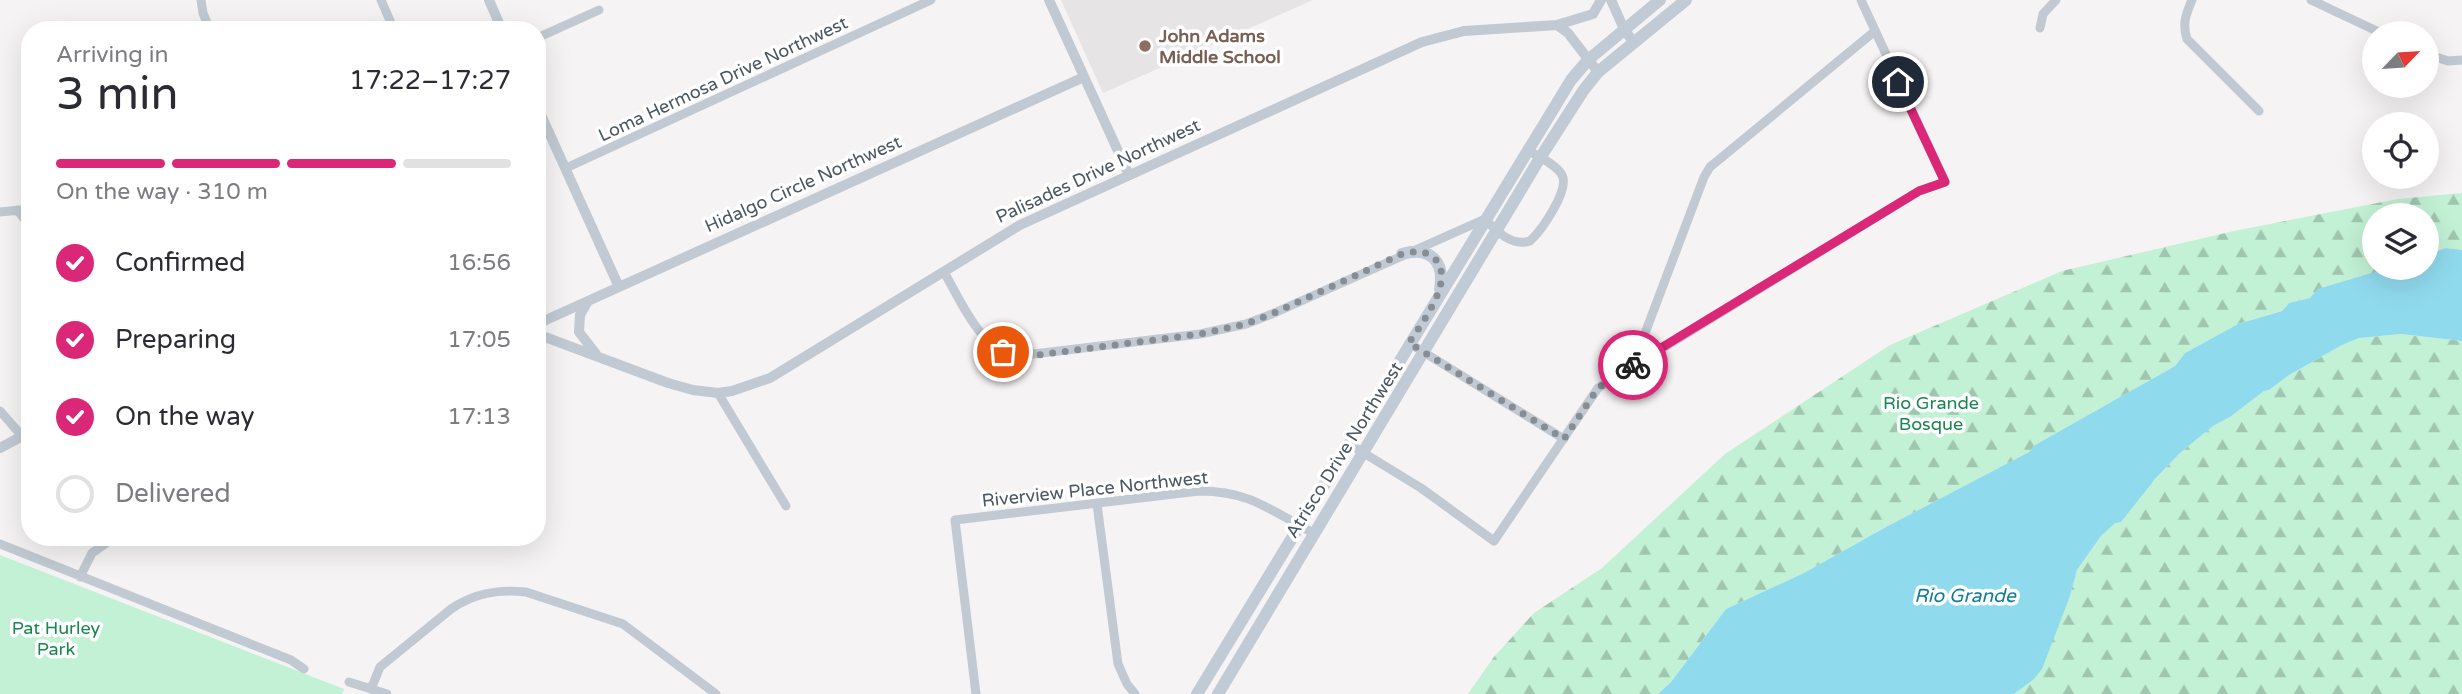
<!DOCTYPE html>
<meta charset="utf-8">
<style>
body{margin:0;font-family:"Varela Round",sans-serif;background:#f2f2f3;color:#2b2b33;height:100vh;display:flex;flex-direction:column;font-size:26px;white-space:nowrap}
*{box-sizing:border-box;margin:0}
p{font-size:23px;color:#7c7c81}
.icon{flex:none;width:38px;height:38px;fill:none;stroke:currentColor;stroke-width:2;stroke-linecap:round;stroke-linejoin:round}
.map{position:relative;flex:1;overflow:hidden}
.details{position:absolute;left:21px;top:21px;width:525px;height:525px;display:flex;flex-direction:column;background:#fff;border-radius:28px;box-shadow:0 7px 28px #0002}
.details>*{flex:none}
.needle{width:46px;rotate:65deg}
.buttons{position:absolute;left:2362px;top:21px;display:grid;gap:14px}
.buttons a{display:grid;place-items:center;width:77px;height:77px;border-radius:50%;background:#fff;box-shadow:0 7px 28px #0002;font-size:35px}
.pin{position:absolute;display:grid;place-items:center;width:60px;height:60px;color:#fff;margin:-30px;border:4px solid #fff;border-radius:50%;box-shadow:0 2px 7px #0007}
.courier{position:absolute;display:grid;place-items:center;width:70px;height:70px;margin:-35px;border:5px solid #db2777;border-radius:50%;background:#fff;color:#222;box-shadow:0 2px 9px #0007}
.overview em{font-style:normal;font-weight:600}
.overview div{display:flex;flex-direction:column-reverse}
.overview{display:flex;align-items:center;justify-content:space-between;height:119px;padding:0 35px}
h1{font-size:46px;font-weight:600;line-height:52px}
.bar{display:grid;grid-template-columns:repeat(4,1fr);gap:10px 7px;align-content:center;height:84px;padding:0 35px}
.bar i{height:9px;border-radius:5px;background:#e1e1e2}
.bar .current{background:#db2777}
.bar p{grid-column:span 4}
ol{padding:0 35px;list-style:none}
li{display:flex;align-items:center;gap:21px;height:77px}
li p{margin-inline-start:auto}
li .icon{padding:7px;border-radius:50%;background:#db2777;color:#fff;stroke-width:4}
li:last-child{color:#7c7c81}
li i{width:38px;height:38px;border:4px solid #e1e1e2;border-radius:50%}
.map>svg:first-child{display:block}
.education{fill:#e6e4e5}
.green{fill:#c3f1d5}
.forest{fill:url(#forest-firs)}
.water{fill:#90daee}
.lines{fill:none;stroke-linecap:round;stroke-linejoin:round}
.minor{stroke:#c1cad2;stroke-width:9}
.tertiary{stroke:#c1cad2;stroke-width:10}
.secondary{stroke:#c1cbd6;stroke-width:12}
.done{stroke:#868d94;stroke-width:7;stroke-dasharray:0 12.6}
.route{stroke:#db2777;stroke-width:9}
.education-dot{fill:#8d6e63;stroke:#fff;stroke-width:2.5}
.labels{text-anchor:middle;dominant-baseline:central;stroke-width:7;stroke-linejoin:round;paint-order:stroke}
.education-label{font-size:18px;font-weight:bold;fill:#785e54;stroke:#fff;text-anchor:start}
.street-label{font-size:18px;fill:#4a5661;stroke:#fff}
.park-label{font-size:18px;fill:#17864f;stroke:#fff}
.water-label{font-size:19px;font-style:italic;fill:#0c7c9b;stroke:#fff}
</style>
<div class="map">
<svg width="2462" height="694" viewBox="0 0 2462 694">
<defs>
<pattern id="forest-firs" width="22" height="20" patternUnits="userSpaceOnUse" patternTransform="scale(1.75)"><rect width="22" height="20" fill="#c3f1d5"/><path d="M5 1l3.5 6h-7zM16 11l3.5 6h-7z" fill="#a0c6b0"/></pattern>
</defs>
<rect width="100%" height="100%" fill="#f5f3f3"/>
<path class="education" d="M1061,0h252l-210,93z"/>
<path class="green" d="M0,555l344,134 -2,5h-342z"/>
<path class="forest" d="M2462,193v57l-16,-2 -19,6v-39h-52v53h13l-78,30 -21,5 -7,8 -44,13 -53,29 -10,13 -140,79 -6,7 -143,75 -82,46 -78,36 -55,73 -13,12h-190l25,-36 41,-45 68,-45 123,-114 165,-109 172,-74 172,-40 164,-32z
M2401,334l61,7v353h-448l19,-14 37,-84 7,-26 24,-34 79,-83 33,-27 17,-9 34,-26 5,-1 20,-15 53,-30 17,-7z"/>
<path class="water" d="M2446,248l16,2v91l-61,-7 -42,4 -17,7 -53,30 -20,15 -5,1 -34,26 -17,9 -33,27 -25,26 -34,43 -6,1 -14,13 -24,34 -7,26 -28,73 -9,11 -19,14h-356l13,-12 55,-73 78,-36 82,-46 143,-75 6,-7 140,-79 10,-13 53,-29 44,-13 7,-8 21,-5 8,-9 70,-21h39v-14z"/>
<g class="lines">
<path class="minor" d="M201,0l2,13 7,17
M381,0l13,30
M2192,0c-6,14 -10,24 -5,39l72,72
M2311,0l70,33
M2040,28l3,-14 13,-14
M537,38l62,-28
M2427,54l21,7 14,-1
M566,168l365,-168
M17,210l13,16
M0,212l30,-3
M944,272c18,31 35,76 73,84l183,-22 46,-10 26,-10 213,-95c11,12 27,28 45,22 11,-10 40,-51 32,-66 -6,-11 -25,-19 -35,-25
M1409,343l155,96
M1633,365l71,-188 6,-10 165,-136
M718,393l68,113
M0,411l22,25
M1349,444l72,44 73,53 104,-153 321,-197 26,-9 -84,-182
M1097,504l21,160 9,20 8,10
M0,544l291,116 13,9
M80,577l12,-24 23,-16
M349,682l38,12
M371,689l9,-22 71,-58c23,-16 47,-20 75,-17l97,32 93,70
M976,694l-21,-174 244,-29c51,0 71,19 114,42"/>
<path class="tertiary" d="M489,0l13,30
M1049,0l80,175
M1611,0l13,29 10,14
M1557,25l11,8 30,39
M537,106l82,181
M588,301l-8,14 -1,17 17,22
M537,324l547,-247
M537,334l131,49 25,7 25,3 14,-2 38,-13 250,-153 402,-183 42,-11 93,-6 36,-11 8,-14
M0,448l30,-16"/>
<path class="secondary" d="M1402,254c28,-8 43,7 38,35
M1197,694l374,-614 17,-20 72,-60
M1218,694l322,-536 43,-67 15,-19 88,-72"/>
</g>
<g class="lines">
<path class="done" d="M1003,352l14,4h13l170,-22 46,-10 26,-10 130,-60c12,-3 23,-4 32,4 23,21 -13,66 -25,85l155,96 34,-51 35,-23"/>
<path class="route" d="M1633,365l286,-174 26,-9 -47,-100"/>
</g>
<circle class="education-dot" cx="1145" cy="46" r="7"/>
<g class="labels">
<g class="education-label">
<text x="1159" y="36">John Adams<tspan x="1159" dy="21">Middle School</tspan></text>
</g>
<g class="street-label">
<text transform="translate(723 79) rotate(-25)">Loma Hermosa Drive Northwest</text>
<text transform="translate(1098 171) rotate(-25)">Palisades Drive Northwest</text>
<text transform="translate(803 184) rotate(-24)">Hidalgo Circle Northwest</text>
<text transform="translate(1344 450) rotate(-58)">Atrisco Drive Northwest</text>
<text transform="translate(1095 489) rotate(-6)">Riverview Place Northwest</text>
</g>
<g class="park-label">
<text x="1931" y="403">Rio Grande<tspan x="1931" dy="21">Bosque</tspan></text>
<text x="56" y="628">Pat Hurley<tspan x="56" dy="21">Park</tspan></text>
</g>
<g class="water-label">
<text x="1965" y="596">Rio Grande</text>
</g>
</g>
</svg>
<div class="buttons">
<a><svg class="needle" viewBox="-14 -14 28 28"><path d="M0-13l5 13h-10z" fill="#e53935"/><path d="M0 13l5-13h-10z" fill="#7c7c81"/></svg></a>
<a><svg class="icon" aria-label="locate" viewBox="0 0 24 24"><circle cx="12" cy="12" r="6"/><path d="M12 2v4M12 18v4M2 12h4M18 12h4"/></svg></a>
<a><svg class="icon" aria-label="layers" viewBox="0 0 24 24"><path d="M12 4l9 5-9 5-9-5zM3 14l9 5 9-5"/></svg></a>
</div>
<div class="pin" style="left:1003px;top:352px;background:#ea580c"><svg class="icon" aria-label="bag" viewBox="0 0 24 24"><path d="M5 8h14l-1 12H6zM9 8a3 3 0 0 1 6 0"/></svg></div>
<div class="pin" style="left:1898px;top:82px;background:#1f2937"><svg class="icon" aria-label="home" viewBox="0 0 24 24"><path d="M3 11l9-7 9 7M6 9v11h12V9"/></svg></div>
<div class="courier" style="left:1633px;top:365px"><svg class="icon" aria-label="bike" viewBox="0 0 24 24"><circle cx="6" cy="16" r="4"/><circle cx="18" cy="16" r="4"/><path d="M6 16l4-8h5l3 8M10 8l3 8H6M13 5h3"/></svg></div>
<section class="details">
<div class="overview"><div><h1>3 min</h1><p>Arriving in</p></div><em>17:22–17:27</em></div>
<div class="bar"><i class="current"></i><i class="current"></i><i class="current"></i><i></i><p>On the way · 310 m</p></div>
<ol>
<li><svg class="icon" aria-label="check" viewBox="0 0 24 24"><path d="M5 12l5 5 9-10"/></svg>Confirmed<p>16:56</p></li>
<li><svg class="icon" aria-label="check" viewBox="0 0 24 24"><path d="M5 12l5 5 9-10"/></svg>Preparing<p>17:05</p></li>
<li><svg class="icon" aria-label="check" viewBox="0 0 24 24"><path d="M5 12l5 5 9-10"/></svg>On the way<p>17:13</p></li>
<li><i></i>Delivered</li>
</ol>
</section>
</div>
